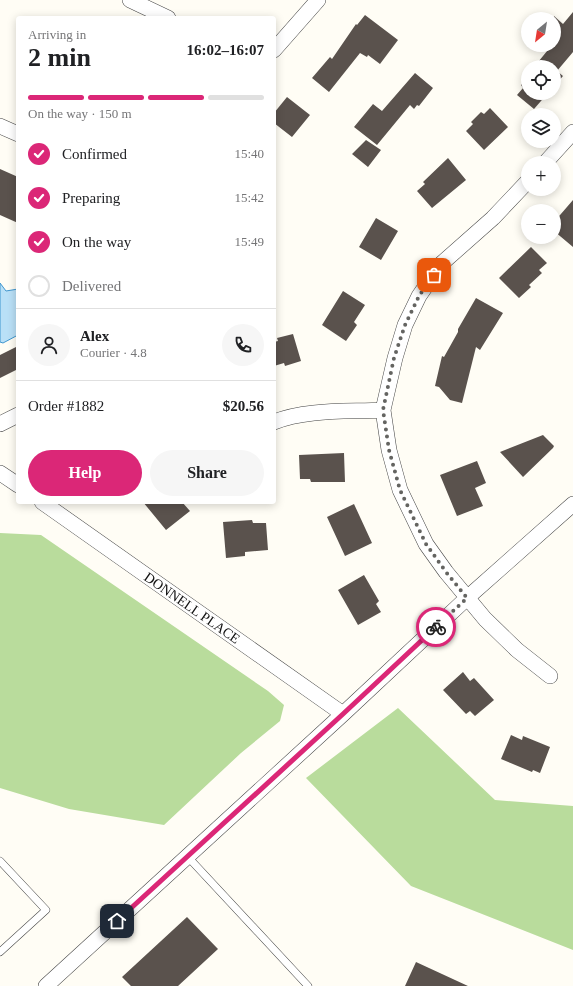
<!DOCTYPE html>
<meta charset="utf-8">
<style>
body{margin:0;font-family:Georgia,serif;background:#f6f6f6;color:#202124;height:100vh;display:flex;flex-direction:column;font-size:15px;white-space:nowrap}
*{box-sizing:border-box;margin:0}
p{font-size:13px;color:#757577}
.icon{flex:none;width:22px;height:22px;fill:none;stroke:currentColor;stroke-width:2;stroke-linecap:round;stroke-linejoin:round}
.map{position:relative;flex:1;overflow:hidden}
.details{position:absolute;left:16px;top:16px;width:260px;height:488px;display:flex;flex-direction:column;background:#fff;border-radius:4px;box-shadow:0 2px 10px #0003}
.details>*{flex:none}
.needle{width:26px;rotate:210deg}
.tools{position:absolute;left:521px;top:12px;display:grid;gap:8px}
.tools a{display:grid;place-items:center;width:40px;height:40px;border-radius:50%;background:#fff;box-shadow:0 2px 10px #0003;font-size:20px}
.pin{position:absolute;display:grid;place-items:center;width:34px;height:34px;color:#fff;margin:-17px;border-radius:8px;box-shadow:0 2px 6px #0006}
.courier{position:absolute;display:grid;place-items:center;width:40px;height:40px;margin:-20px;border:3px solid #db2777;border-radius:50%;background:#fff;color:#222;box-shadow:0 1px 5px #0007}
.headline em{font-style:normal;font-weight:700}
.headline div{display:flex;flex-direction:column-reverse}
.headline{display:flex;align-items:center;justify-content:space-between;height:68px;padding:0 12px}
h1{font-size:26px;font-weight:700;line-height:30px}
.bar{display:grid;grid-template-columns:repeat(4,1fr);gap:6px 4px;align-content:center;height:48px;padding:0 12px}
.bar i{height:5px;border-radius:3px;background:#e0e0e0}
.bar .on{background:#db2777}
.bar p{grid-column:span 4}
.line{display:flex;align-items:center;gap:10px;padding:0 12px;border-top:1px solid #e0e0e0}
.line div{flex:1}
.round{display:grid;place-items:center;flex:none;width:42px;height:42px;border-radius:21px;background:#f6f6f6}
ol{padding:0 12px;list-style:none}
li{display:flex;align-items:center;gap:12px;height:44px}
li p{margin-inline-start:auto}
li .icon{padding:4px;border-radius:50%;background:#db2777;color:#fff;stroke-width:4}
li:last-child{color:#757577}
li i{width:22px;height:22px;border:2px solid #e0e0e0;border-radius:50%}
.action{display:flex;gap:8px;margin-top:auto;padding:8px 12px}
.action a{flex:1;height:46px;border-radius:24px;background:#db2777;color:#fff;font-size:16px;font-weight:700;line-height:46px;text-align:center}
.action a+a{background:#f6f6f6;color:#202124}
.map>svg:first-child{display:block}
.forest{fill:#b9dc9c}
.water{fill:#b9e0f7;stroke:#3f96cf}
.building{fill:#5a524d}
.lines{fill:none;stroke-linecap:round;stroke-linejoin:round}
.service-casing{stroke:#444;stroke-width:8}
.minor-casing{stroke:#444;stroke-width:16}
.service{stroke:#fff;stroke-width:7}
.minor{stroke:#fff;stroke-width:15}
.done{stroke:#646461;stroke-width:4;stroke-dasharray:0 7.2}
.route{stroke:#db2777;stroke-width:5}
.labels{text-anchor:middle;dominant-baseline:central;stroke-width:4;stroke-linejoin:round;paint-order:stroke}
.street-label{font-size:14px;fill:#111;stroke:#fff}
</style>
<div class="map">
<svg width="573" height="986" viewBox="0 0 573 986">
<rect width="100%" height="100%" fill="#fffdf5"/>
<path class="forest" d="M0,533l41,2 227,156 16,14 -4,16 -39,32 -77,72 -95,-16 -69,-21z
M398,708l97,92 78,6v144l-162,-64 -105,-108z"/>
<path class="water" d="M0,283l6,8 12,-2v46l-15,8 -3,-1z"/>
<path class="building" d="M573,12v40l-16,19 6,5 -9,10v-19h-20l18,-22h2v-29l9,8z
M365,15l33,25 -18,24 -12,-9 -1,2 -7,-4 -31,39 -17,-14 18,-21 2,2 24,-35 1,1z
M415,73l18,15 -14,18 -2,-1 -3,4 -4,-4 -33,40 -23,-18 19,-23 9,7z
M528,77v16h20l-14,16 -17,-14 6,-7 -2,-3z
M287,97l23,18 -18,22 -18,-14v-10z
M490,108l18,19 -24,23 -18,-19 7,-7 -2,-2 10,-10 3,2z
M366,140l15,10 -13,17 -16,-13z
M448,158l18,22 -34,28 -15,-17 8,-7 -2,-2z
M0,169l18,8v46l-18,-8z
M573,200v47l-19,-16v-9z
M376,218l22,13 -17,29 -22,-13z
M531,247l16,16 -8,7 3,3 -13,12 2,2 -12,11 -20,-20z
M343,291l22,14 -11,17 3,3 -11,16 -24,-16z
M476,298l27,15 -23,37 -4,-3 -14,56 -12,-3 -11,-13 -4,-1 7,-30 2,1 14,-25v-3z
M293,334l8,27 -16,5 -1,-3 -10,3v-24l4,-1 -1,-3z
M18,346v23l-18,9v-23z
M543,435l11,11 -1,2 -30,29 -23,-25z
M344,453l1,29h-34l-1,-3h-10l-1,-24z
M477,461l9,22 -11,5 8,18 -26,10 -17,-41z
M143,502h39l8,9 -24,19z
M354,504l18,39 -27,13 -18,-39z
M252,520l1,3h13l2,27 -23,2v4l-19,2 -3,-36z
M364,575l15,26 -3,3 5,8 -23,13 -20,-35z
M463,672l7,9 4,-3 20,22 -19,16 -5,-5 -4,3 -23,-24z
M511,735l11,5 1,-4 27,11 -10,26 -7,-3 -1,2 -31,-13z
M187,917l31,32 -40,37h-47l-9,-9z
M416,962l52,24h-63z"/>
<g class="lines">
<g class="service-casing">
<path id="service" d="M187,856l121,130
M0,861l46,49 -46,42"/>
</g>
<g class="minor-casing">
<path id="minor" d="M130,0l38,18
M274,50l44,-50
M0,126l18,8
M545,163l28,-31
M528,181l-35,37 -52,46 -22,32 -14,29 -10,33 -12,52 6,40 11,40 26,54 20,28 39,47 32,31 33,26
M274,422c32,-13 74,-10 109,-12
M0,424l18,-9
M0,473l18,12
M42,502l301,212
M46,986l297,-272 124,-116 106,-94"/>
</g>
<use href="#service" class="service"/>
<use href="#minor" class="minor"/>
</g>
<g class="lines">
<path class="done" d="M434,275l-15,21 -14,29 -11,33 -11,52 6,40 11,40 26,54 20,28 21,26 -31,29"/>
<path class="route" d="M117,921l226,-207 93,-87"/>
</g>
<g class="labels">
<g class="street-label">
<text transform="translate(192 608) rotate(35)">DONNELL PLACE</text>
</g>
</g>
</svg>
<div class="tools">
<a><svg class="needle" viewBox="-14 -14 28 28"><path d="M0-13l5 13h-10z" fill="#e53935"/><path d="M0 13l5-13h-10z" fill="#757577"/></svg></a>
<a><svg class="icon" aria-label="locate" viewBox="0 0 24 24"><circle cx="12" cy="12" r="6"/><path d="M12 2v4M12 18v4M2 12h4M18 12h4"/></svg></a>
<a><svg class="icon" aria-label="layers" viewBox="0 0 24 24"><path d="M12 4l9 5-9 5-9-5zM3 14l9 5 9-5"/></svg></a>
<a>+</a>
<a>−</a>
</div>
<div class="pin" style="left:434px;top:275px;background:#ea580c"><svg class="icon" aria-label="bag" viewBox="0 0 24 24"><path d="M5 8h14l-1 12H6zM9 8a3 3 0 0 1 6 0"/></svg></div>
<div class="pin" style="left:117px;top:921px;background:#1f2937"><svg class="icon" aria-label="home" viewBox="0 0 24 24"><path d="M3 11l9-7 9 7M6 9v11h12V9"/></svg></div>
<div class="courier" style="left:436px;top:627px"><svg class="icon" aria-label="bike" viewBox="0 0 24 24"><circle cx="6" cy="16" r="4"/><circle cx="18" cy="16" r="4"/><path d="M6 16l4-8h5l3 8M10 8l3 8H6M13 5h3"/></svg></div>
<section class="details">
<div class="headline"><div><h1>2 min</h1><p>Arriving in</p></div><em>16:02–16:07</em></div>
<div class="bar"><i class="on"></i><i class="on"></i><i class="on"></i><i></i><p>On the way · 150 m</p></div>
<ol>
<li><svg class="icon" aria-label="check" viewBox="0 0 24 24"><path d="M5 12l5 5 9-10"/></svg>Confirmed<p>15:40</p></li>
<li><svg class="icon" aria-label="check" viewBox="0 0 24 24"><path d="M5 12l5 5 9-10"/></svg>Preparing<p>15:42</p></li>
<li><svg class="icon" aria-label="check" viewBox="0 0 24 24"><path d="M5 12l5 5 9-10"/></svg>On the way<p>15:49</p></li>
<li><i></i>Delivered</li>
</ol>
<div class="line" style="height:72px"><a class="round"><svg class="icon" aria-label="person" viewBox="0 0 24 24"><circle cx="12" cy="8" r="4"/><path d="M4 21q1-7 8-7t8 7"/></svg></a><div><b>Alex</b><p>Courier · 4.8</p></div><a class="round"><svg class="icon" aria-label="phone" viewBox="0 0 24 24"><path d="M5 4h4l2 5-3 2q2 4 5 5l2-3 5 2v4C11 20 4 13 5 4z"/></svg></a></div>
<div class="line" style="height:52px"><div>Order #1882</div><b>$20.56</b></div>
<div class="action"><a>Help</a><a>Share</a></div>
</section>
</div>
